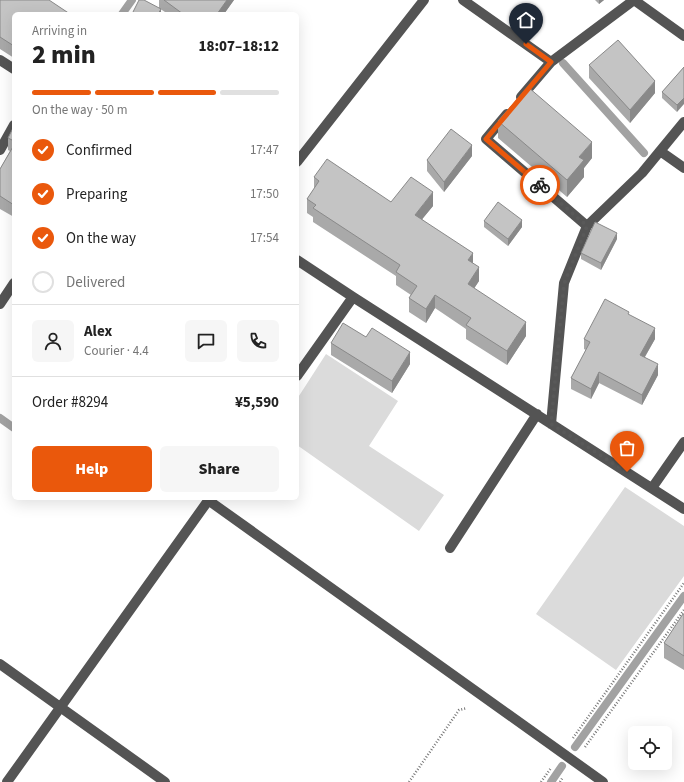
<!DOCTYPE html>
<meta charset="utf-8">
<style>
body{margin:0;font-family:"Source Sans 3",sans-serif;background:#f6f6f6;color:#222;height:100vh;display:flex;flex-direction:column;font-size:15px;white-space:nowrap}
*{box-sizing:border-box;margin:0}
p{font-size:13px;color:#767676}
.icon{flex:none;width:22px;height:22px;fill:none;stroke:currentColor;stroke-width:2;stroke-linecap:round;stroke-linejoin:round}
.map{position:relative;flex:1;overflow:hidden}
.sheet{position:absolute;left:12px;top:12px;width:287px;height:488px;display:flex;flex-direction:column;background:#fff;border-radius:6px;box-shadow:0 4px 16px #0002}
.sheet>*{flex:none}
.tools{position:absolute;left:628px;top:726px;display:grid;gap:8px}
.tools a{display:grid;place-items:center;width:44px;height:44px;border-radius:6px;background:#fff;box-shadow:0 4px 16px #0002;font-size:20px}
.pin{position:absolute;display:grid;place-items:center;width:34px;height:34px;color:#fff;margin:-41px -17px;border-radius:50% 50% 50% 0;rotate:-45deg;box-shadow:0 0 4px #0007}
.pin .icon{rotate:45deg}
.courier{position:absolute;display:grid;place-items:center;width:40px;height:40px;margin:-20px;border:3px solid #ea580c;border-radius:50%;background:#fff;color:#222;box-shadow:0 1px 5px #0007}
.head em{font-style:normal;font-weight:800}
.head div{display:flex;flex-direction:column-reverse}
.head{display:flex;align-items:center;justify-content:space-between;height:68px;padding:0 20px}
h1{font-size:26px;font-weight:800;line-height:30px}
.bar{display:grid;grid-template-columns:repeat(4,1fr);gap:6px 4px;align-content:center;height:48px;padding:0 20px}
.bar i{height:5px;border-radius:3px;background:#e0e0e0}
.bar .on{background:#ea580c}
.bar p{grid-column:span 4}
.line{display:flex;align-items:center;gap:10px;padding:0 20px;border-top:1px solid #e0e0e0}
.line div{flex:1}
.round{display:grid;place-items:center;flex:none;width:42px;height:42px;border-radius:6px;background:#f6f6f6}
ol{padding:0 20px;list-style:none}
li{display:flex;align-items:center;gap:12px;height:44px}
li p{margin-inline-start:auto}
li .icon{padding:4px;border-radius:50%;background:#ea580c;color:#fff;stroke-width:4}
li:last-child{color:#767676}
li i{width:22px;height:22px;border:2px solid #e0e0e0;border-radius:50%}
.action{display:flex;gap:8px;margin-top:auto;padding:8px 20px}
.action a{flex:1;height:46px;border-radius:6px;background:#ea580c;color:#fff;font-size:16px;font-weight:800;line-height:46px;text-align:center}
.action a+a{background:#f6f6f6;color:#222}
.map>svg:first-child{display:block}
.green{fill:#dbdbdb}
.lines{fill:none;stroke-linecap:round;stroke-linejoin:round}
.stream{stroke:#a2a2a2;stroke-width:8}
.path{stroke:#767676;stroke-width:2.5;stroke-dasharray:1 2;stroke-linecap:butt}
.minor{stroke:#545454;stroke-width:10}
.wall{fill:#a9a9a9}
.shaded-wall{fill:#898989}
.building{fill:#c4c4c4;stroke:#898989}
.done{stroke:#595959;stroke-width:4;stroke-dasharray:0 7.2}
.route{stroke:#ea580c;stroke-width:5}
</style>
<div class="map">
<svg width="684" height="782" viewBox="0 0 684 782">
<rect width="100%" height="100%" fill="#fff"/>
<path class="green" d="M326,354l72,47 -29,45 75,49 -25,36 -122,-86v-46z
M625,487l59,39v50l-68,94 -80,-56z"/>
<g class="lines">
<path class="stream" d="M122,14l10,-14
M563,63l81,90
M0,418l14,10
M575,747l109,-151
M551,782l11,-16"/>
<path class="path" d="M573,738l111,-155
M585,747l99,-137
M409,782l50,-72 8,-2
M541,782l10,-14
M560,782l3,-5"/>
<path class="minor" d="M463,0l88,62 83,-62
M634,0l50,36
M0,60l14,9
M521,97l30,-35
M507,114l-21,25 101,87
M0,150l14,-25
M660,151l24,17
M297,162l127,-162
M297,260l56,37 331,212
M0,304l14,-21
M297,376l56,-79
M551,424l13,-141 23,-57 55,-53 42,-51
M652,488l32,-46
M208,500l395,282
M450,548l87,-134
M0,664l165,118
M7,782l203,-284"/>
</g>
<path class="wall" d="M0,0l14,14v44l-14,-9z
M159,0h75l-10,14h-56l-9,-6z
M595,0h9l-5,4z
M589,65l66,28 -25,30 -41,-45z
M684,67l-7,45 -15,-14v-6z
M498,121l94,37 -8,10v9l-17,20 -69,-59z
M14,126v91l-14,-8v-40l10,-18 -2,-1v-12z
M472,156l-28,36 -17,-21v-11z
M314,177l77,25 42,4 -11,13 51,44 6,18 -5,7 52,48 -19,29 -41,-26v-10l-31,-21 -9,15 -17,-11v-14l2,-3 -15,-10v-9l-83,-54v-5l-6,-4v-14l7,-10z
M484,221l38,6 -14,19 -24,-19z
M617,239l-16,31 -20,-11v-6z
M629,315l26,24 -10,18 13,18 -16,30 -43,-22 -8,16 -20,-10v-11l15,-28 -2,-1v-10z
M331,343l79,21 -18,29 -61,-38z
M684,614v56l-20,-12v-15z"/>
<path class="shaded-wall" d="M227,0h7l-10,14h-7z
M599,0h5l-5,4z
M161,9v5h-3z
M655,81v12l-25,30v-13z
M684,98v6l-7,8v-7z
M592,142v16l-8,10v9l-17,20v-17l12,-23z
M472,145v11l-28,36v-10z
M433,192v14l-18,22v-13z
M522,220v7l-14,19v-7z
M617,233v6l-16,31v-7z
M473,253v14l-5,-7z
M479,267v14l-11,17v-14z
M435,295v13l-9,15v-14z
M526,322v14l-19,29v-14z
M655,328v11l-15,26v-10z
M410,352v12l-18,29v-12z
M658,364v11l-16,30v-10z
M599,372v11l-8,16v-10z"/>
<path class="building" d="M0,0h49l21,14h-56v32l-14,-9z
M139,0h5l17,9 -3,5h-26z
M164,0h63l-10,14h-34z
M618,40l37,41 -25,29 -41,-45z
M684,67v31l-7,7 -15,-13z
M528,87l64,55 -13,15 5,3 -17,20 -69,-59z
M14,126v15l-6,-3z
M451,129l21,16 -28,37 -17,-22z
M14,145v60l-14,-9v-27z
M327,159l64,43 20,-25 22,15 -18,23 58,38 -5,7 11,7 -11,17 58,38 -19,29 -41,-26 5,-7 -36,-23 -9,14 -17,-11 8,-12 -21,-14 4,-7 -87,-57 3,-3 -9,-6 12,-18 -5,-4z
M498,202l24,18 -14,19 -24,-18z
M595,222l22,11 -16,30 -20,-10z
M605,299l24,13 -1,2 27,14 -15,27 18,9 -16,31 -43,-23 -8,17 -20,-11 19,-36 -6,-3z
M343,323l23,14 6,-9 38,24 -18,29 -61,-38z
M683,614h1v42l-20,-13z"/>
<g class="lines">
<path class="done" d="M540,185l47,41 -23,58 -13,140 76,48"/>
<path class="route" d="M526,44l25,18 -65,77 54,46"/>
</g>
</svg>
<div class="tools">
<a><svg class="icon" aria-label="locate" viewBox="0 0 24 24"><circle cx="12" cy="12" r="6"/><path d="M12 2v4M12 18v4M2 12h4M18 12h4"/></svg></a>
</div>
<div class="pin" style="left:627px;top:472px;background:#ea580c"><svg class="icon" aria-label="bag" viewBox="0 0 24 24"><path d="M5 8h14l-1 12H6zM9 8a3 3 0 0 1 6 0"/></svg></div>
<div class="pin" style="left:526px;top:44px;background:#1f2937"><svg class="icon" aria-label="home" viewBox="0 0 24 24"><path d="M3 11l9-7 9 7M6 9v11h12V9"/></svg></div>
<div class="courier" style="left:540px;top:185px"><svg class="icon" aria-label="bike" viewBox="0 0 24 24"><circle cx="6" cy="16" r="4"/><circle cx="18" cy="16" r="4"/><path d="M6 16l4-8h5l3 8M10 8l3 8H6M13 5h3"/></svg></div>
<section class="sheet">
<div class="head"><div><h1>2 min</h1><p>Arriving in</p></div><em>18:07–18:12</em></div>
<div class="bar"><i class="on"></i><i class="on"></i><i class="on"></i><i></i><p>On the way · 50 m</p></div>
<ol>
<li><svg class="icon" aria-label="check" viewBox="0 0 24 24"><path d="M5 12l5 5 9-10"/></svg>Confirmed<p>17:47</p></li>
<li><svg class="icon" aria-label="check" viewBox="0 0 24 24"><path d="M5 12l5 5 9-10"/></svg>Preparing<p>17:50</p></li>
<li><svg class="icon" aria-label="check" viewBox="0 0 24 24"><path d="M5 12l5 5 9-10"/></svg>On the way<p>17:54</p></li>
<li><i></i>Delivered</li>
</ol>
<div class="line" style="height:72px"><a class="round"><svg class="icon" aria-label="person" viewBox="0 0 24 24"><circle cx="12" cy="8" r="4"/><path d="M4 21q1-7 8-7t8 7"/></svg></a><div><b>Alex</b><p>Courier · 4.4</p></div><a class="round"><svg class="icon" aria-label="chat" viewBox="0 0 24 24"><path d="M4 5h16v11H9l-5 4z"/></svg></a><a class="round"><svg class="icon" aria-label="phone" viewBox="0 0 24 24"><path d="M5 4h4l2 5-3 2q2 4 5 5l2-3 5 2v4C11 20 4 13 5 4z"/></svg></a></div>
<div class="line" style="height:52px"><div>Order #8294</div><b>¥5,590</b></div>
<div class="action"><a>Help</a><a>Share</a></div>
</section>
</div>
